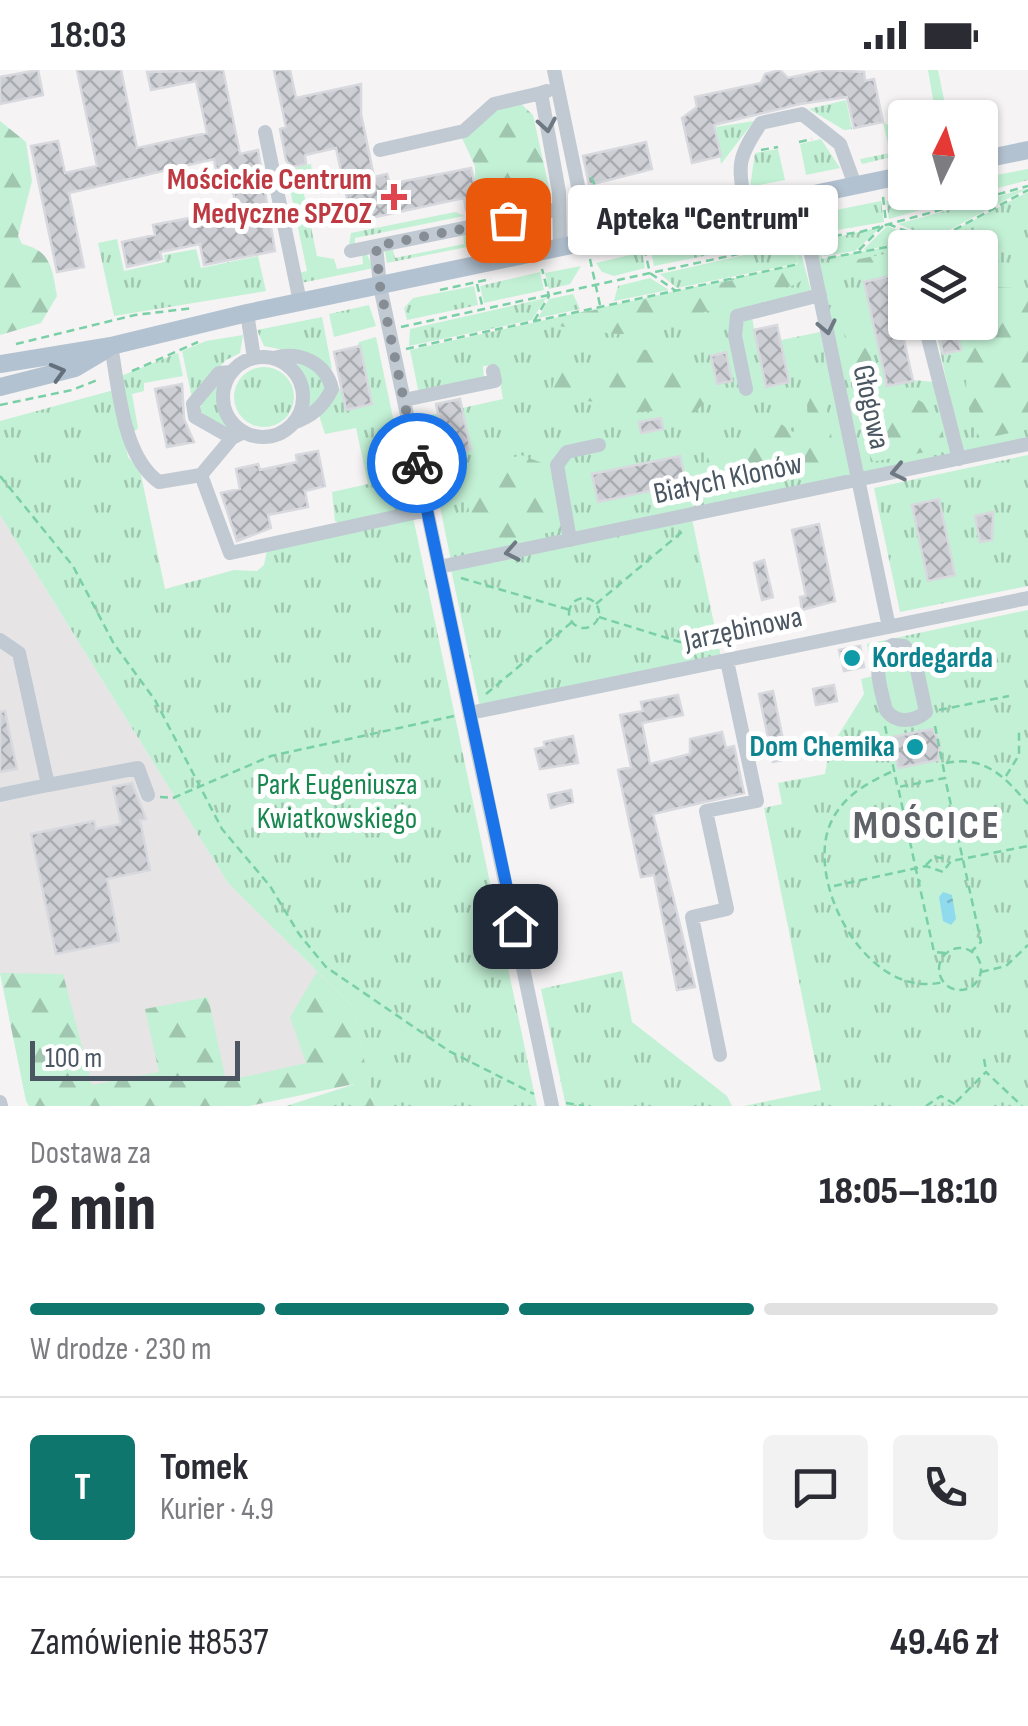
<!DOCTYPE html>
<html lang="pl">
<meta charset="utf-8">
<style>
body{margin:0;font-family:"Sofia Sans Condensed",sans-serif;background:#f2f2f3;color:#2b2b33;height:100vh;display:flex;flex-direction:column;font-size:38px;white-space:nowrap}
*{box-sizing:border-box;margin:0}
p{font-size:32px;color:#7c7c81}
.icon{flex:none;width:55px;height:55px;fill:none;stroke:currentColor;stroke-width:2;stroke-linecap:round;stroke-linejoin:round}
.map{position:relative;height:1036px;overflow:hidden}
.drawer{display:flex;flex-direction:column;background:#fff;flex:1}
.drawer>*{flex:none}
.needle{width:65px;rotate:5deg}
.buttons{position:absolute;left:888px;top:30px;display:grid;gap:20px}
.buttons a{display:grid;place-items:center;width:110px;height:110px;border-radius:10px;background:#fff;box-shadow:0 2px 8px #0004;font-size:50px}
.scale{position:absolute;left:30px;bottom:25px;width:210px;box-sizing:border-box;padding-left:10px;border:5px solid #4a5661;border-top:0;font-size:28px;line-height:35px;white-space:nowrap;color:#4a5661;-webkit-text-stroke:8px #fff;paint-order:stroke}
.pin{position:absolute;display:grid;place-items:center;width:85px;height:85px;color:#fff;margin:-42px;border-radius:20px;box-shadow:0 5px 15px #0006}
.courier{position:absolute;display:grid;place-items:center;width:100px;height:100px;margin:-50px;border:8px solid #1a73e8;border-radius:50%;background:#fff;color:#222;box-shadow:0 2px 12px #0007}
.bubble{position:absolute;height:70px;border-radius:10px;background:#fff;box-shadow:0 2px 8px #0004;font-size:32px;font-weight:800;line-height:70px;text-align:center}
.headline em{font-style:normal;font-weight:800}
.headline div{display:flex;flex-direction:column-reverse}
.headline{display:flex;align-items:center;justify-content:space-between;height:170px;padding:0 30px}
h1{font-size:65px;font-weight:800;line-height:75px}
.bar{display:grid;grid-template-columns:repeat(4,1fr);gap:15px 10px;align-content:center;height:120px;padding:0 30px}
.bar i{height:12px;border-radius:8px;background:#e1e1e2}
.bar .active{background:#0f766e}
.bar p{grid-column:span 4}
.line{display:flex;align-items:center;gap:25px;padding:0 30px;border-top:2px solid #e1e1e2}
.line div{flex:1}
.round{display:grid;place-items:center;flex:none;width:105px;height:105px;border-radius:10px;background:#f2f2f3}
.status{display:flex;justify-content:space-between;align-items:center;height:70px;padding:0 50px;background:#fff;direction:ltr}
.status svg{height:28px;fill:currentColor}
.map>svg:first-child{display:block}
.education{fill:#e6e4e5}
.grass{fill:url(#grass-tufts)}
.forest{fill:url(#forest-firs)}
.garden{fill:#c3f1d5}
.water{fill:url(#water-ripples)}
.building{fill:url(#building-cross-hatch);stroke:#d7d9de;stroke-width:2.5}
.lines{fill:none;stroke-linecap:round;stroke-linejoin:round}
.path{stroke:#7ad0a6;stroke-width:2.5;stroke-dasharray:8 5;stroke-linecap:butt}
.minor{stroke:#c1cad2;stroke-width:14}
.major{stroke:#b3c2d1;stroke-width:18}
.oneway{stroke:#6e7983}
.oneway2{stroke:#64717d}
.done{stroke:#868d94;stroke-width:10;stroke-dasharray:0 18}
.route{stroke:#1a73e8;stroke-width:12}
.health-dot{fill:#e0444e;stroke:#fff;stroke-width:4}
.culture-dot{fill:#0f9aa8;stroke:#fff;stroke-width:4}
.labels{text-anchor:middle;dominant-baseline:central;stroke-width:10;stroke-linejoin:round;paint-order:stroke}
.health-label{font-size:30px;font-weight:bold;fill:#be3a42;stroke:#fff;text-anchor:end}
.street-label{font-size:30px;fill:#4a5661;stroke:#fff}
.culture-label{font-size:30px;font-weight:bold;fill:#0d838f;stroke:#fff;text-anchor:start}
.park-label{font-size:30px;fill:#17864f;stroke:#fff}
.district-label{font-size:40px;font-weight:bold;letter-spacing:2.5px;fill:#5f6368;stroke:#fff}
</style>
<div class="status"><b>18:03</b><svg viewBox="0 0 49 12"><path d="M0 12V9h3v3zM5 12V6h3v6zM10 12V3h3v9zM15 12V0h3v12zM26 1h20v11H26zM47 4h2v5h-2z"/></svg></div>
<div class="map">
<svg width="1028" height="1036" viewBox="0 0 1028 1036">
<defs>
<pattern id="grass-tufts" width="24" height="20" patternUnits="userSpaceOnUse" patternTransform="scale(2.5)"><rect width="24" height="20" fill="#c3f1d5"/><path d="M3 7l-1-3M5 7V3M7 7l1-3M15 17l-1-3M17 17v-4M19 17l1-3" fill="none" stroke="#a0c6b0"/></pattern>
<pattern id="forest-firs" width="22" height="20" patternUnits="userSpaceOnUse" patternTransform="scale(2.5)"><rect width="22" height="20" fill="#c3f1d5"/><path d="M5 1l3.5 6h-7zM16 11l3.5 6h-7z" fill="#a0c6b0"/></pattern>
<pattern id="water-ripples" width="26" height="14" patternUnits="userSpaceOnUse" patternTransform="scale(2.5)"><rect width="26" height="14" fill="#90daee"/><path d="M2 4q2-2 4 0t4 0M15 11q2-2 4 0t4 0" fill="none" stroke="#78b4c4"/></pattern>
<pattern id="building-cross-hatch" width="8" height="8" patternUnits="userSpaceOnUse" patternTransform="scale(2.5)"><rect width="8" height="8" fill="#cdcfd5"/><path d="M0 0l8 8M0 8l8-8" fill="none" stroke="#a8abb0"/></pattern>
</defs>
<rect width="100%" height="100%" fill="#f5f3f3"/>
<path class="education" d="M0,445l228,368 125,124 16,74 -340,25 -29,-133z"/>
<path class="grass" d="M928,0h10l8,39 -4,8h-6z
M846,30l6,29 -8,1 -35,-21z
M754,51l-33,43 -5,-37z
M883,52l10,6 12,-2 -11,3 6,26 -38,9 -2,-5 30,-6z
M821,69l19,29 -34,7 -6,-31z
M778,79l7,31 -35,7 5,-34z
M311,94l1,8 -12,3 17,81 17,3 3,10 26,-5 -1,-10 4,-1 8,15 -73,15 -2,-10 8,-2 -21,-101z
M1028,99v11l-49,13 1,-15z
M1028,118l-88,47 -12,1 -30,-12z
M924,122l48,1 1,2 -84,24 -3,-18z
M1028,122v246l-66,15 -28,-130 46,-1v-74h-75v26l-14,3 22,103 21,2 22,72 -92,20 -55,-258 13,43 92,-17 -51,8 24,-24 35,14 19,-3z
M881,131l3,21 -64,11 -4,-19z
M455,142l9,4 -109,22v6l-6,1 2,-12z
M533,150l10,12 -56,10 3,-12z
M793,152l19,73 -62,11 7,39 63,-13 32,144 -401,85 -29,-144 81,-18 -6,-34 -14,1 1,14 -65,14 -9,-44 388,-86z
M789,153l3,15 -56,11 -3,-14z
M881,157l-26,24 -31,5 -3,-15z
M468,161l6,3 3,11 -90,18 -2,-12 7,-4 3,11 69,-14 -1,-12z
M725,166l4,15 -75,15 -3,-15z
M117,169l7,32 41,-9 -1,-7 32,-6 5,19 57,-12 8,35 -152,25 -16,-73z
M793,174l5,19 -121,25 -17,-14z
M642,182l3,16 -31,8 -12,-4 -6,-9z
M581,196l-11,18 -21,5 -4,-16z
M540,202l4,18 -60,13 -4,-17z
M650,208l19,12 -55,11 4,-15z
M474,216l4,19 -71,15 -3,-12 9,-10z
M573,224l7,15 -42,9 11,-19z
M546,228l-14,22 -123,26 1,-17z
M369,235l7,21 -42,11 -5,-23z
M322,247l10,52 -29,-15 -39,-8 -7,-16z
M243,265l-3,18 -14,7 -34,38 -10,-47 24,-10z
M376,267l36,171 -69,16 -8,-3 -3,-29 36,-8 -12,-56 -31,6 -6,-19 22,-28 18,-45z
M178,283l5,23 -39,7v8l-12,3 6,34 -5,5 -12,-57z
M296,292l19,6 11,20 -17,23 -3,-31z
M234 327a30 30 0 1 1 60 0a30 30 0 1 1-60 0Z
M219,312l-1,26 11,23 -28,-19v-8z
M114,320l14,67 12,13 25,119 69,-19 23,1 7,-6 3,-15 146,-33 124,589h-163l-21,-99 -125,-124 -228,-368v-94z
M1028,385v131l-128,26 -26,-124z
M692,449l29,138 -241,50 -29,-138z
M1028,540v496h-284l77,-16 -57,-282 18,-4 -4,-21 47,-9 4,-24 35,-56 -3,-15 12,-3 -6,-32z
M622,901l10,51 95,74 5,10h-166l-25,-117z
M355,1014l7,22h-76z"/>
<path class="forest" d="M520,33l13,12 17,77 -35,6 -5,-20 -35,7v-19l-13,-28 35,-29z
M0,51l26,21 6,39 -14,55 4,8c30,7 30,25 35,52l-16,27 -41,12z
M905,180v12l-34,2 -31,10 -7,-3 1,-7z
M794,197l8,13c-12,10 -29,9 -42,4 -17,12 -43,28 -64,29 -16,2 -29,-4 -46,3 -10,5 -11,18 -24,18 -12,1 -75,-7 -82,-13z
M998,217l19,1 11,11v130l-47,10c-20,-30 -14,-72 -15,-107l-12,-7 26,-3v-23z
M843,226l7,1c4,35 32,52 18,89l7,9c34,-7 66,9 69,45l-7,10 -66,12 -30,-143z
M669,277l20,13 18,25 -5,20 -16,17c-9,-3 -21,-10 -31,-11 -22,-1 -46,13 -61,-9l-34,-5 -8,-7 3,-17 65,-11 23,-12z
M816,315l7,2 14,81 -51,13 -24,-4 -24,14 -28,-28 -7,-19 6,-7 38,4 11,-25 17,4 18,12 15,-9 -1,-18z
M521,385l24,9 11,22 -8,10 14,13v21l-102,21 3,-21 -7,-6 13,-13 -1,-5 24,-42z
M317,902l36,35 21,99h-12l-8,-22 -105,22h-220l-3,-5 -26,-128 63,1 29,111 67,-13 -14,-63 63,-12 18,84 80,-18 -16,-46z"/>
<path class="garden" d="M894,585l16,11 7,34 -11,10 -12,-3 -9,-43z
M943,710l16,77 -26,-4 -15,12 -16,-77 19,3z
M960,792l16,78 -36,9 -5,-3 -16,-75 25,4z"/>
<path class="water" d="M943,822l9,3 4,24 -5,6 -8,-4 -4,-24z"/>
<path class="building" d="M38,0l5,25 -43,9v-27z
M77,0h44l16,78 70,-15 -11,-52 -45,9 -4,-18 76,-2 17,84 18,-4 17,101 -71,14 -4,-21 -40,8 2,7 -35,8 -5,-25 33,-7 -2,-10 57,-11 3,12 26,-5 -11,-54 -12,2 -2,-10 -145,34 15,74 -27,5 -26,-126 27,-5 7,32 32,-7z
M274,0h16l6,28 65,-14v30l13,63 13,-3 3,10 81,-16 4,18 35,-7 4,19 -48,12 -2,-12 -112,24 -16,-74 -31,7 1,9 -15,3 -5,-7 -6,-31 6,-2z
M780,0l8,8 38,-8 38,2 1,9 9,-2 9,43 -29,6 -7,-31 -47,7 -86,21 7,31 -29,7 -10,-45 15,-11 -2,-10 66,-14 4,-9z
M646,72l6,27 -63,16 -6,-29z
M890,206l23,105 -26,5 -23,-104z
M777,255l12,57 -23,5 -12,-57z
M958,266l3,14 -18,4 -3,-14z
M360,276l12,58 -26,6 -12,-58z
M726,282l6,29 -15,3 -6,-28z
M182,314l2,35 10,23 -27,5 -12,-58z
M460,329l11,51 -24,4 -11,-50z
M661,348l2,11 -22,4 -2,-11z
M318,381l7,35 -20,5 3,16 -40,8 3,13 -34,13 -16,-48 19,-4 -4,-20 22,-5 2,6 37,-8 -1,-7z
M680,386l6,27 -88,19 -6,-28z
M939,429l16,76 -27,6 -16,-76z
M993,442l-1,28 -12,2 -5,-26z
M819,454l16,77 -33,9 -2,-13 6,-1 -14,-66z
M764,490l9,37 -11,3 -8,-37z
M860,576l4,21 -20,4 -5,-21z
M834,615l3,16 -21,4 -3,-16z
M773,621l14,68 -14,3 -14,-68z
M678,625l5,20 -41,8 8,41 40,-10v-15l32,-7 4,16 8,-2 10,47 -91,21 42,173 -18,3 -23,-115 -13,2 -23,-107 13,-3 -11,-52 23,-4 -2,-9z
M5,641l12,58 -17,3v-60z
M932,659l8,14 -2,17 -40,8 -6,-31z
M573,666l5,27 -38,6 -5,-20 10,-2 -1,-5z
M132,713l14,36 -6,1 10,50 -43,9 12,62 -63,13 -25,-120 63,-13 2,8 25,-5 -8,-37z
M571,720l2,12 -22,6 -3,-13z"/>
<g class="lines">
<path class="path" d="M799,72l13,-3
M761,80l17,-3
M591,107l20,42
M883,127l3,25
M888,154l39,15
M727,160l5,22
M821,168l39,-6 168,-46
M644,178l6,25 26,18
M859,180l26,-26
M828,188l113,-21 87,-47
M590,189l10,46
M477,214l6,25
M440,220l51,-11
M534,251l15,-25 -7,-27
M401,257l393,-85
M16,274l119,-29 59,-7
M406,279l393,-85
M132,301l66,-29
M0,335l72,-15 28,-11
M0,406l73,90 41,78 41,56 67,129 48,57 29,48 27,33 123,84 85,43
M461,508l109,32
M569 543a15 15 0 1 1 30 0a15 15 0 1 1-30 0Z
M596,534l87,-73
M599,547l107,33
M486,624l86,-72
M939,640l70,-14
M885,656l12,59
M935,656l10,50
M946,693c39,-8 59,14 82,41
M891,702c-26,12 -51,26 -62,55 -22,60 40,174 114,155
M1006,706l13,-21v-25
M160,727l13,1 98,-42 183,-40
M926,795l8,-8 15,2
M834,816l92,-20 17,6 8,-11 77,-15
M939 899a21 21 0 1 1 42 0a21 21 0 1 1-42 0Z
M945,883l-11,-1 -36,-165 47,-9 36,164 -9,9
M981,902l25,-6 22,-21
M984,989l2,11
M956,1032l30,-30 36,34
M566,1033l18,3
M926,1036l15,-10 17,10"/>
<path class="minor" d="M554,0l24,116 21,53
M547,21l-6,2 18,99 1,54
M265,62l35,170
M380,80l84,-19 30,-27 47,-11
M799,127l90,430
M746,138c-8,-43 -10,-48 15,-85l41,-9 38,30 15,41
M479,156l8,37
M376,176l4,40 172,820
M351,181l207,-42
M247,243l7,45
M924,252l35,137
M111,276c8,42 11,110 48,136l42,-7
M223 327a40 40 0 1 1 80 0a40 40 0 1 1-80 0Z
M274,288c25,-7 52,4 58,31 -9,18 -20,27 -39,34
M232,302l-13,1 -26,31 2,13 37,21
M746,319l-11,-53 2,-20 83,-21
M404,330l91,-19 -2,-10
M244,362l-12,6 -31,37 29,78 197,-43
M570,470l-13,-75 10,-13 32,-7
M439,497l589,-123
M0,570l19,13 29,132 -48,10
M893,575l11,1 10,10 12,56c-12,10 -30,12 -40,-2 -5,-22 -18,-52 7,-65z
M470,643l558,-115
M48,715l90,-17 10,27
M720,985l-28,-138 35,-8 -21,-98 51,-10 -30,-140
M0,1032l1,4"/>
<path class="major" d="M980,90l48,-10
M0,294l111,-18 136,-33 658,-138
M0,317l75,-19 32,-19"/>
</g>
<defs><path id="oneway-chevron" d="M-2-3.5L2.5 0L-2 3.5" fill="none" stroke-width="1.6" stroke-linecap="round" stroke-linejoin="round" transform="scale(2.5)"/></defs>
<g class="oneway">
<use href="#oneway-chevron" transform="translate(547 55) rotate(80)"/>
<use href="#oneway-chevron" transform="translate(827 257) rotate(78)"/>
<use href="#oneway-chevron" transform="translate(898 402) rotate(168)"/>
<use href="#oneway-chevron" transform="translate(512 482) rotate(169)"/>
</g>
<use class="oneway2" href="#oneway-chevron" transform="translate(58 302) rotate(-16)"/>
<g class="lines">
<path class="done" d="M417,393l-37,-177 -4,-40 132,-26"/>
<path class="route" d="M417,393l98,463"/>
</g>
<path class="health-dot" d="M389 112h10v10h10v10h-10v10h-10v-10h-10v-10h10z"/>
<g class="culture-dot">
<circle cx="852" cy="588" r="10"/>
<circle cx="915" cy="677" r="10"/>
</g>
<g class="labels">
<g class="health-label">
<text x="372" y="110">Mościckie Centrum<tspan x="372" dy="34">Medyczne SPZOZ</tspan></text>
</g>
<g class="street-label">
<text transform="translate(871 337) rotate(78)">Głogowa</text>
<text transform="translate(728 409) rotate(-12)">Białych Klonów</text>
<text transform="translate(743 559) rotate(-12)">Jarzębinowa</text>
</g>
<g class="culture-label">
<text x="872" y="588">Kordegarda</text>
<text x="895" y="677" text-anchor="end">Dom Chemika</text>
</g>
<g class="park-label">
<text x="337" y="715">Park Eugeniusza<tspan x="337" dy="34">Kwiatkowskiego</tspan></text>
</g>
<g class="district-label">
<text x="927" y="756">MOŚCICE</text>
</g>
</g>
</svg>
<div class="buttons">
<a><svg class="needle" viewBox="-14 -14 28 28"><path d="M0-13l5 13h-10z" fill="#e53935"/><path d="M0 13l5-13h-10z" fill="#7c7c81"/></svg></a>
<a><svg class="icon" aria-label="layers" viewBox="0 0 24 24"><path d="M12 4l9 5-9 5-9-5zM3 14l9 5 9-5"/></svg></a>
</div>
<div class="scale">100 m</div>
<div class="pin" style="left:508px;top:150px;background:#ea580c"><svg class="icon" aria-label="bag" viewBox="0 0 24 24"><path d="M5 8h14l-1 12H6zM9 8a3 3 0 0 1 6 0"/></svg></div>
<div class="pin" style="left:515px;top:856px;background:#1f2937"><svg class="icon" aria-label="home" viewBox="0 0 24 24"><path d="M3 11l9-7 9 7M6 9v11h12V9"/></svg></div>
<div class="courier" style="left:417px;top:393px"><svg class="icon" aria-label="bike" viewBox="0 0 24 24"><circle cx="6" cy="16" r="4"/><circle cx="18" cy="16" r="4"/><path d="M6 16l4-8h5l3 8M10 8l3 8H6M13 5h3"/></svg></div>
<div class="bubble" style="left:568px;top:115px;width:270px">Apteka &quot;Centrum&quot;</div>
</div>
<section class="drawer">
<div class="headline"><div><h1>2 min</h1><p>Dostawa za</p></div><em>18:05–18:10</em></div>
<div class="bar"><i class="active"></i><i class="active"></i><i class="active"></i><i></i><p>W drodze · 230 m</p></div>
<div class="line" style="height:180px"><b class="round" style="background:#0f766e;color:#fff">T</b><div><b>Tomek</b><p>Kurier · 4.9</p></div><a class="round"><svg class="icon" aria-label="chat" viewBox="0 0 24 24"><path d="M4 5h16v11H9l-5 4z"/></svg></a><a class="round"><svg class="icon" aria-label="phone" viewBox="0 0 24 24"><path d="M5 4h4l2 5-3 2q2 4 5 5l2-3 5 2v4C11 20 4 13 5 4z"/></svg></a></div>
<div class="line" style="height:130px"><div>Zamówienie #8537</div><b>49.46 zł</b></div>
</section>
